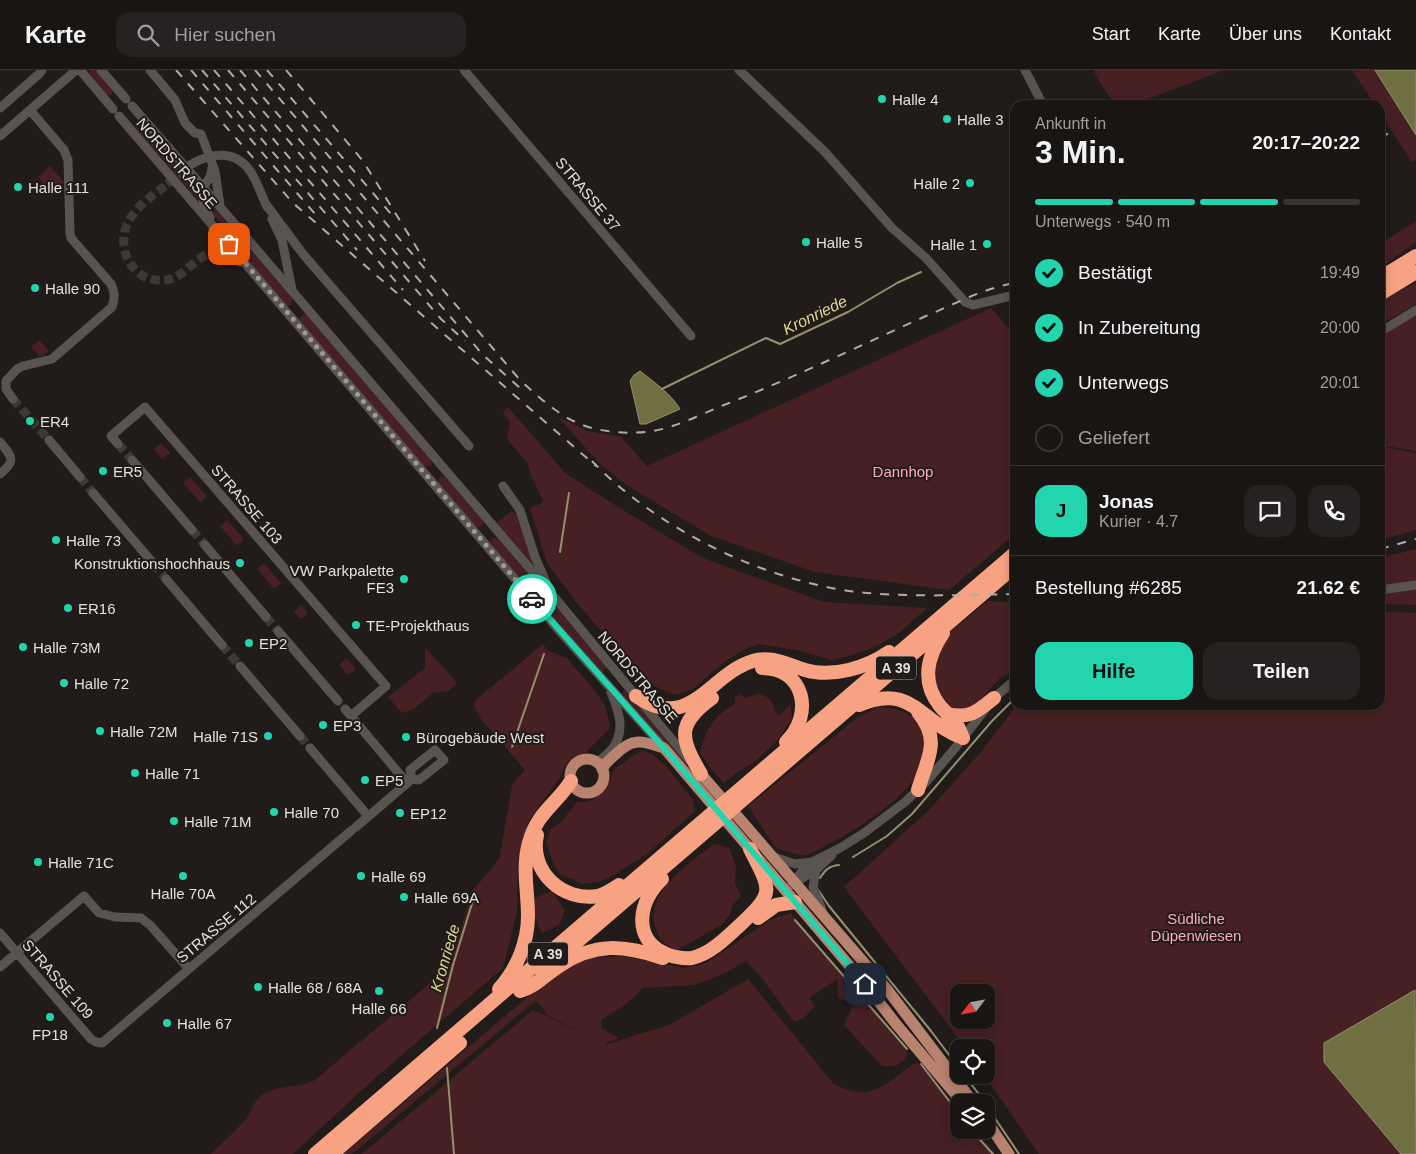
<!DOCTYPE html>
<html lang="de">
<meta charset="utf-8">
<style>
body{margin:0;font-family:Arial,sans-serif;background:#262221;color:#f1f3f6;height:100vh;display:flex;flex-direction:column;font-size:19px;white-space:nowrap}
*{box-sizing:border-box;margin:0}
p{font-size:16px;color:#9f9fa0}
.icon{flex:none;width:28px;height:28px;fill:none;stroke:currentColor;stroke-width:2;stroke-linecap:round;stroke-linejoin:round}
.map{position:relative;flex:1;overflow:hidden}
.side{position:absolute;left:1010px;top:30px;width:375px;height:610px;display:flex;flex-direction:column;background:#191513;border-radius:15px;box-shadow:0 2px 12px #0003,0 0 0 1px #373433}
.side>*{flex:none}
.needle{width:32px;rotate:238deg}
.controls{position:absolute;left:950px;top:914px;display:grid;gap:10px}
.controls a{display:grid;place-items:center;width:45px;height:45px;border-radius:10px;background:#191513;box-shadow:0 2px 12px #0003,0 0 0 1px #373433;font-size:25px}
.pin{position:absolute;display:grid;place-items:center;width:42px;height:42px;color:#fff;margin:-21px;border-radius:10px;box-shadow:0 2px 8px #0006}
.courier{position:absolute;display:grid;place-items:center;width:50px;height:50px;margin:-25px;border:4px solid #22d5af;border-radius:50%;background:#fff;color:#222;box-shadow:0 1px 6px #0007}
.headline em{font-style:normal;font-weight:700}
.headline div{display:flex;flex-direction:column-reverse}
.headline{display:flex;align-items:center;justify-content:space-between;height:85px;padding:0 25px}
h1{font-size:32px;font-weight:700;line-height:38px}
.bar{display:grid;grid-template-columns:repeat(4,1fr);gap:8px 5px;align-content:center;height:60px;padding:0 25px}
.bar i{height:6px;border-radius:4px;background:#373433}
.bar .selected{background:#22d5af}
.bar p{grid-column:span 4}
.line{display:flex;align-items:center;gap:12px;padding:0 25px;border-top:1px solid #373433}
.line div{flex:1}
.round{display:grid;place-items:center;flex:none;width:52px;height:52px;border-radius:15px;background:#262221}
ol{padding:0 25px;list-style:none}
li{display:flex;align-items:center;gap:15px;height:55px}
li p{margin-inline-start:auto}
li .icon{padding:5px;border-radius:50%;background:#22d5af;color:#111;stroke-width:4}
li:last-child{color:#9f9fa0}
li i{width:28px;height:28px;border:2px solid #373433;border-radius:50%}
.button{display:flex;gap:10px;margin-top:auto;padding:10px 25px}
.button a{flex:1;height:58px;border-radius:15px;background:#22d5af;color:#111;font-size:20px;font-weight:700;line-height:58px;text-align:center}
.button a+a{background:#262221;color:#f1f3f6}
header{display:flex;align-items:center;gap:30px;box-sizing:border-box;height:70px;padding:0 25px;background:#191513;border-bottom:1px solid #373433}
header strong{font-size:24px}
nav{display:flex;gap:28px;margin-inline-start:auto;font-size:18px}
.search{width:350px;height:45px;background:#262221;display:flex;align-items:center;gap:12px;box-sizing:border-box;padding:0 18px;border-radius:15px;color:#9f9fa0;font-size:19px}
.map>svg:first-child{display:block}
.green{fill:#462023;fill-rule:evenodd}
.water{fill:#706f42;stroke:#929170}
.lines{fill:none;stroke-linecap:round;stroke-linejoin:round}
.stream{stroke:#929170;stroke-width:2}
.minor-tunnel{stroke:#3e3936;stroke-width:9;stroke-dasharray:9 4.5;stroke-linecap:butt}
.minor{stroke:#5a5450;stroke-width:9}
.major{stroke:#b9836f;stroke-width:11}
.highway{stroke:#f8a284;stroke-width:14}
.rail{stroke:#afaca9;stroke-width:2;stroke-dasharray:9 9;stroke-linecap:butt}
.done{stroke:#9f9b98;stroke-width:5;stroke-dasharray:0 9}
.route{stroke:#22d5af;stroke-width:6}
.poi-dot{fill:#22d5af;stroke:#211c19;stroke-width:2}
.labels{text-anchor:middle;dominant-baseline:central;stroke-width:4;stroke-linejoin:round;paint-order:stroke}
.shield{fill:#211c19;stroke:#a9a5a2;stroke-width:1}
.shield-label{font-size:14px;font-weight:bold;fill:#e3e0dd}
.poi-label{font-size:15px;fill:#e3e0dd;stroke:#211c19;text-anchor:start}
.street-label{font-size:15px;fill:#e3e0dd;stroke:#211c19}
.park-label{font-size:15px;fill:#fdaeb0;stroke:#211c19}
.water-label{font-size:16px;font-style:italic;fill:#dad78f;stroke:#211c19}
</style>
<header>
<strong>Karte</strong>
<div class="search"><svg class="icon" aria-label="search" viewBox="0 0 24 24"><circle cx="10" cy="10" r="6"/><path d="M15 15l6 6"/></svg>Hier suchen</div>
<nav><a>Start</a><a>Karte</a><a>Über uns</a><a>Kontakt</a></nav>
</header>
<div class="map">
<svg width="1416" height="1084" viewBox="0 0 1416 1084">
<rect width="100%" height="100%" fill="#211c19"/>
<path class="green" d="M90,0h6l16,18 1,3 -2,4h-5l-17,-21z
M1093,0h131l-92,35h-18z
M1352,0h23l41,65v25l-4,2 -32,-49v-8h-5z
M140,50l-2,8 12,14 12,3 36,43 1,13 -65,-75 2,-5z
M50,96l14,16 -12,12 -14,-17z
M216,140l77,89 -2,6 -4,1 -3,-2 -31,-37 -11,-19 -28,-32 -1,-5z
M1416,151v21l-36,26v-24z
M1416,213v21l-36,21v-25z
M991,238l24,28v198l-66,56 -134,-18 -104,-36 -86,-52 -25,-20 -42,-47 30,14 33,6 26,29z
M304,244l3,1 123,144 2,6 -3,2 -6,-2 -123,-142 -1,-4z
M1416,244v137l-36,-6v-110z
M40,270l9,11 -4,4 -6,1 -8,-9z
M508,337l57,66 53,34 85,51 121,44 103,6 -27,24 -23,14 -24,9 -21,5 -36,-10 -37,-6 -14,5 -22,14 -30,26 -13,5h-9l-22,-11 -8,-6 -64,-74 -30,-40 -17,-55 14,-6 -13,-26 -3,-12 -21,-25 3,-17 -7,-10z
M161,373l9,10 -8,6 -8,-10z
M1380,376l36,7v77l-36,10z
M444,406l39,45v4l-5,3 -3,-2 -35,-41 -2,-5 2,-3z
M190,407l17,19 -7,6 -17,-19z
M512,441l8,7 13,45 -1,3 -3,-2 -31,-40v-3z
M227,450l17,19 -7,7 -17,-20z
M493,467l6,3 108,127 -5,5 -107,-122 -5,-9z
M1416,479v56l-36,-1v-46z
M264,493l17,20 -7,6 -17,-20z
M988,531l27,1v67l-15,9 -26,29 -13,6 -9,-3 -15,-15 -5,-36 16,-25z
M301,535l7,8 -7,6 -7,-7z
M1380,541l36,2v541h-377l-55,-79h2v-27l-21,-1 -121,-160 85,-77 51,-57 37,-48h363zM959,922h27v28h-27z
M543,574l4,6 20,8 32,38 7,12 4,20 -25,25 -11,4 -8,7 -7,15 -31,43 -10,38 -1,52 -14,56 -129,111 -81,75h-82c11,-12 26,-23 36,-37 5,-7 7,-17 15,-22 15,-11 37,-6 53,-15l133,-112 4,-8 20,-69 22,-25 6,-10 12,-71 13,-15 -44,-51 -7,-12 2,-7z
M425,577l32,36 -8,8 -16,2 -19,16 -12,4 -14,-16 37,-29z
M346,588l10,11 -8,6 -9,-10z
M625,620l91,107 -2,2 -92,-106z
M760,623l10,6 8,17 13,-12 1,15 -16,23 -22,20 -19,12 -11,9 -11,-12 -13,-18c7,-25 12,-36 35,-49v-6l4,-4 6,4z
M879,637c20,2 35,4 44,25 20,46 -59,94 -93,111 -7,4 -17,11 -24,12 -7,1 -23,-5 -30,-7l-28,-42 110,-89z
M642,681l9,2 14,12 28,35 2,11 -48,43 -33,21 -15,7 -16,2 -23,-10 -6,-9 -8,-23 5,-13 10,-7 16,-20c23,2 30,-17 38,-34 10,-5 16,-13 27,-17z
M714,774l15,4 7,19 -1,16 6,13 -9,10 -2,9 -9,10 -45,26c-8,-4 -15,-10 -19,-19 -17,-37 32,-69 57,-88z
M552,821l13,19 -6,15 -17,8 -7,-14 -1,-20 8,-5z
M791,843l116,138 -1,8 -10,7h-14l-38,-41 10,-22 -16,-5 -1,-19 -28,19 6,8 -11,12 -10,4 -33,-45 -15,-16 -21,12 -30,12 -52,3 -17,16 -24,15 -1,9 18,10 -14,5 3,1 63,-20 77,-45 85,104c34,21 53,2 80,-19l5,-1 4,2 37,45v20h16l20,24h-633l171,-144 65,30 -50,-24 -6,-9 -7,-6 -183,153h-9l202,-172 26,-18 16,-6 37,-2 61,12 21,-5 64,-43z"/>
<path class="water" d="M1375,0h41v65z
M640,301c14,11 31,23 40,38l-34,15h-6l-10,-43 4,-6z
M1415,920l1,164h-15l-77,-92v-19z"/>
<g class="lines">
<path class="stream" d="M662,319l104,-51 14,6 68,-32 49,-29 24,-11
M560,482l9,-59
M512,677l32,-93
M853,787l34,-21 25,-22 80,-93 23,-23
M820,808c5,-8 9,-12 19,-13
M819,821l10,15 102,125 28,37
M795,850l112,129
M437,958l16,-63 22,-71
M921,994l38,50
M447,998l7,86
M964,1005l21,27
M986,1035l33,49
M971,1060l22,24"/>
<path class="minor-tunnel" d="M167,114l23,-19
M165,116c-15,11 -32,23 -39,41 -9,27 10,57 40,53 23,-3 31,-32 57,-27
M13,329l36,41
M118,374l14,16
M80,407l13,16
M192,460l13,15
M153,493l13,16
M266,547l12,14
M222,575l18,21
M300,666l10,12"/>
<path class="minor" d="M80,0l33,39
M101,0l25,29
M150,0l25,30 10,23 10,10 6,1 14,37 5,35
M464,0l227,266
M739,0l86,82 67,76 34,30 39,44 8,3 42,-10
M1025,0l18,35
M132,36l71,81 352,411 134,162
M0,38l39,-34 3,-4
M119,46l437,511 108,121
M0,66l76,-66
M190,95c21,-13 47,-16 62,9 6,10 10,22 15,33
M265,133l38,51 166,192
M210,148c-4,-7 -11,-24 -6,-32 5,-8 7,-8 8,-18
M272,149l10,21 10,50
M223,183l10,4 7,5
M1380,262l36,-22
M6,319v-8l11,-12 6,-3 29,-7 60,-52c3,-9 3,-15 -1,-23l-40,-46 -1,-5 -2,-73 -4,-10 -34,-40
M6,319l7,10
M49,370l31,37
M0,372c13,16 16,18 0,32
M118,374l-7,-8 34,-29 241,279 -35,30
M132,390l60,70
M503,416l17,24 15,47 11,25
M93,423l60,70
M205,475l61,72
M166,509l56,66
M1380,520l36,-5
M278,561l60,70
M240,596l60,70
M345,639l62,74
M310,678l58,68
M596,692c7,-3 11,-7 16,-13 14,-18 7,-37 -1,-57
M356,757l56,-48 7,1 25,-20 -9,-10 -25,20 2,9
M774,787l21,7 17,-2
M816,800l-3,17 9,23
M797,811l19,-11 16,-15
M791,815l12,-15 9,-8 28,-14 24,-15 41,-31 21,-20 30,-35 38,-49 21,-18
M0,863l91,106 5,3 6,1 250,-213
M0,897l84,-71 15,17 16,4 26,1 9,7 39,44"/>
<path class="major" d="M570 706a17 17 0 1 1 34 0a17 17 0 1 1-34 0Z
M602,699c4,-7 9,-11 14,-15 17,-17 27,-13 48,-6l201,236 31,40 66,78
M701,704l185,214 87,114
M986,1050l23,34"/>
<path class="highway" d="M1380,208l36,-22
M1380,224l36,-22
M943,563c-16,24 -22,49 -3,73 5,6 12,11 16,17 3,5 5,10 7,15
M762,598c43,0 52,47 24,74
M636,626c54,38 73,-22 117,-35 18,-6 35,4 52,9 27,8 61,-2 84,-18
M859,635c54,-23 61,18 104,33
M918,642c24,29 9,47 0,78
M947,644c23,5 30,-2 47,-16
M701,704c-21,-36 -25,-50 11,-76
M537,765c-8,36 25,67 61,61 7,-2 15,-7 21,-11
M662,809c-23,21 -31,60 4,75 8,3 17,5 26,4 18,-4 34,-20 47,-32 36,-34 33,-34 11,-77
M758,848l18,-13 19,-3
M542,902l473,-406
M499,919c18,-20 29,-47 29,-73 0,-25 -6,-49 1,-73 8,-31 27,-38 42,-62
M520,921c15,-4 25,-16 39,-25 36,-24 65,-21 104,-8
M315,1084l700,-601
M332,1084l128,-111"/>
<path class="rail" d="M176,0l117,133 303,263
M191,0l124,144
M202,0l155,180
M214,0l189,220
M228,0l213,249 24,22
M240,0l243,285 38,34
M255,0l265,310c22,20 44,41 72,48 20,5 41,6 61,3 24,-4 48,-17 71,-26 69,-27 135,-59 202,-89 29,-12 58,-28 89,-33
M267,0l124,144
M286,0l77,91 62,100
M1380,56l3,-2
M1380,68l9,-5
M592,391c67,70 178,123 275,132 49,4 99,2 148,1
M1380,479l36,-10"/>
</g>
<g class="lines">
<path class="done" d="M229,174l303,355"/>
<path class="route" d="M532,529l132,149 201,236"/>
</g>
<g class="poi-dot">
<circle cx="882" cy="29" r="5"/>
<circle cx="947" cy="49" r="5"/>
<circle cx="970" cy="113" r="5"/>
<circle cx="18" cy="117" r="5"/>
<circle cx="806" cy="172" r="5"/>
<circle cx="987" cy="174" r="5"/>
<circle cx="35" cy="218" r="5"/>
<circle cx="30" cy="351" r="5"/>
<circle cx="103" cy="401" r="5"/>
<circle cx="56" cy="470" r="5"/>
<circle cx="240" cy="493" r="5"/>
<circle cx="404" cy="509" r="5"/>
<circle cx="68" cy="538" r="5"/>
<circle cx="356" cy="555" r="5"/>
<circle cx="249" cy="573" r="5"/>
<circle cx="23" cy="577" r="5"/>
<circle cx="64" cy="613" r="5"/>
<circle cx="323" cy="655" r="5"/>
<circle cx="100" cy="661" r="5"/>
<circle cx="268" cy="666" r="5"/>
<circle cx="406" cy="667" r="5"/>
<circle cx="135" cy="703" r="5"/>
<circle cx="365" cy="710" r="5"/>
<circle cx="274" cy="742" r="5"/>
<circle cx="400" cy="743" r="5"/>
<circle cx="174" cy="751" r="5"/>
<circle cx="38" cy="792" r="5"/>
<circle cx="183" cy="806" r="5"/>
<circle cx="361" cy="806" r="5"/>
<circle cx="404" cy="827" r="5"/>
<circle cx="258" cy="917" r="5"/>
<circle cx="379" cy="921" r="5"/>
<circle cx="50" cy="947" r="5"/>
<circle cx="167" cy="953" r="5"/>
</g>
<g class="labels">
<g class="shield">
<rect x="876" y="586.5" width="40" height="23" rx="4"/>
<rect x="528" y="872.5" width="40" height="23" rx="4"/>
</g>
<g class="shield-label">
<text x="896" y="598">A 39</text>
<text x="548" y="884">A 39</text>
</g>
<g class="poi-label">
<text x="892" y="29">Halle 4</text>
<text x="957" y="49">Halle 3</text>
<text x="960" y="113" text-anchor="end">Halle 2</text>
<text x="28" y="117">Halle 111</text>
<text x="816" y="172">Halle 5</text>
<text x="977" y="174" text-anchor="end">Halle 1</text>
<text x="45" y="218">Halle 90</text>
<text x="40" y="351">ER4</text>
<text x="113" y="401">ER5</text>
<text x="66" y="470">Halle 73</text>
<text x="230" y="493" text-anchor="end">Konstruktionshochhaus</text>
<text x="394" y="500" text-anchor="end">VW Parkpalette<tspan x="394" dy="17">FE3</tspan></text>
<text x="78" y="538">ER16</text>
<text x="366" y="555">TE-Projekthaus</text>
<text x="259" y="573">EP2</text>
<text x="33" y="577">Halle 73M</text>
<text x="74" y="613">Halle 72</text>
<text x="333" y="655">EP3</text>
<text x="110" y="661">Halle 72M</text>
<text x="258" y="666" text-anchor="end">Halle 71S</text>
<text x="416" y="667">Bürogebäude West</text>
<text x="145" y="703">Halle 71</text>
<text x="375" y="710">EP5</text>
<text x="284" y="742">Halle 70</text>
<text x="410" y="743">EP12</text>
<text x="184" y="751">Halle 71M</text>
<text x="48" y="792">Halle 71C</text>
<text x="371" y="806">Halle 69</text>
<text x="183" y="823" text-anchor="middle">Halle 70A</text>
<text x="414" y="827">Halle 69A</text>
<text x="268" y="917">Halle 68 / 68A</text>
<text x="379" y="938" text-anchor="middle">Halle 66</text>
<text x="177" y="953">Halle 67</text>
<text x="50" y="964" text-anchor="middle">FP18</text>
</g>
<g class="street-label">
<text transform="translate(177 93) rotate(49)">NORDSTRASSE</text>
<text transform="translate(588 124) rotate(50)">STRASSE 37</text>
<text transform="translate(247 434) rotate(49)">STRASSE 103</text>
<text transform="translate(638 607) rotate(50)">NORDSTRASSE</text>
<text transform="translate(216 858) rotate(-40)">STRASSE 112</text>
<text transform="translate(58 909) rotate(49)">STRASSE 109</text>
</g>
<g class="park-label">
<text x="903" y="401">Dannhop</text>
<text x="1196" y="848">Südliche<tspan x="1196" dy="17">Düpenwiesen</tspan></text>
</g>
<g class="water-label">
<text transform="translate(815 245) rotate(-26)">Kronriede</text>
<text transform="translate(445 888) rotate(-74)">Kronriede</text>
</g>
</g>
</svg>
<div class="controls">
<a><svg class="needle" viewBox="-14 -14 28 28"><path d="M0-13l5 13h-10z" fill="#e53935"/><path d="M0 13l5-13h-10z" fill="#9f9fa0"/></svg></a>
<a><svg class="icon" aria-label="locate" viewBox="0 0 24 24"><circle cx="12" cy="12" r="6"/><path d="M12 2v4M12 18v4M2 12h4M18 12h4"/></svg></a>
<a><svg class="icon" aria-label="layers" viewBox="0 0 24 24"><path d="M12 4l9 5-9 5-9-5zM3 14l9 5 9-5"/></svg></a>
</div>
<div class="pin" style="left:229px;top:174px;background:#ea580c"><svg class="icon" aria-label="bag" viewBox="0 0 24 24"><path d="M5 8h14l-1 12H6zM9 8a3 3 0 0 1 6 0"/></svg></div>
<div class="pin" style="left:865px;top:914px;background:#1f2937"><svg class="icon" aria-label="home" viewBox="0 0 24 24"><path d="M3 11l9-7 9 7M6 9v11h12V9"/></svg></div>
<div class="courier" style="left:532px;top:529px"><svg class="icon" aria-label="car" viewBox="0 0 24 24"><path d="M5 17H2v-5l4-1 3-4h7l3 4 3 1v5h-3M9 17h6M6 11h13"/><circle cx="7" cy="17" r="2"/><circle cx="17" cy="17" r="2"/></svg></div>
<section class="side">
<div class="headline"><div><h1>3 Min.</h1><p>Ankunft in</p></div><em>20:17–20:22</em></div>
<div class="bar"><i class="selected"></i><i class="selected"></i><i class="selected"></i><i></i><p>Unterwegs · 540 m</p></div>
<ol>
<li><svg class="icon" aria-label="check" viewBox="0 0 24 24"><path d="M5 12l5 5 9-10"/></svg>Bestätigt<p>19:49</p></li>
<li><svg class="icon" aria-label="check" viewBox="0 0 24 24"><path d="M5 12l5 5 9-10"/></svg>In Zubereitung<p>20:00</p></li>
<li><svg class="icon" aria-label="check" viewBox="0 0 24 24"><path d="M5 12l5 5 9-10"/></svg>Unterwegs<p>20:01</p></li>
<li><i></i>Geliefert</li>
</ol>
<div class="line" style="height:90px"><b class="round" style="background:#22d5af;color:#111">J</b><div><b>Jonas</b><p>Kurier · 4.7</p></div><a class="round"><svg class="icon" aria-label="chat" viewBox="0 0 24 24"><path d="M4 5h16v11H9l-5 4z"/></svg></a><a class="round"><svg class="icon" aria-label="phone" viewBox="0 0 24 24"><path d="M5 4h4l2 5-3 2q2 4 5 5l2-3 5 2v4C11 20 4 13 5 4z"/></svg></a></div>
<div class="line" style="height:65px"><div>Bestellung #6285</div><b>21.62 €</b></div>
<div class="button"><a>Hilfe</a><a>Teilen</a></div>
</section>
</div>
